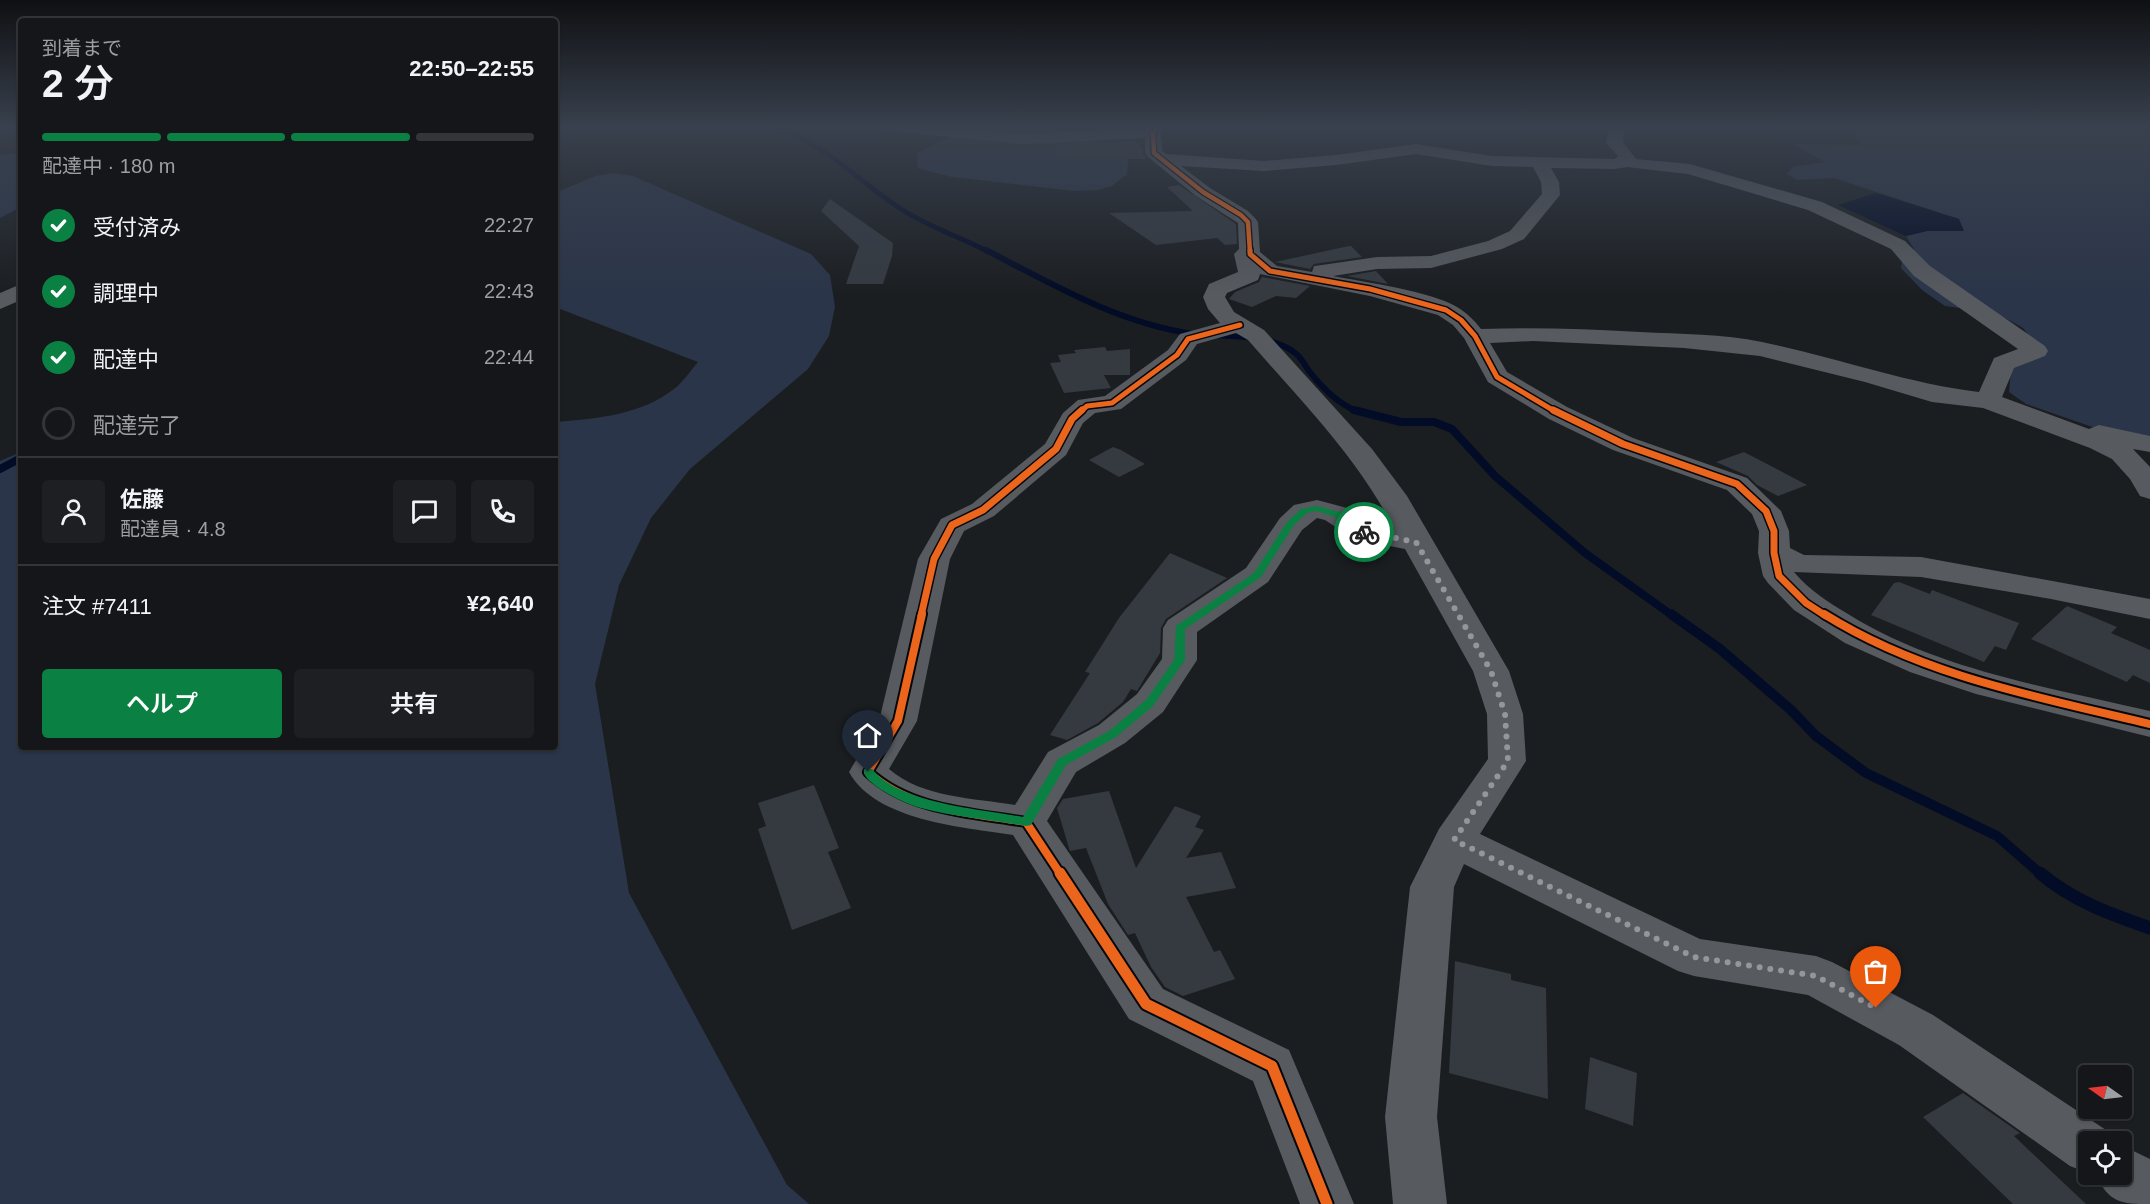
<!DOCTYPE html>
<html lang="ja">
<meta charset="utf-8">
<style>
body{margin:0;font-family:Arial,"Noto Sans JP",sans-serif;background:#1d1f22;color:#f1f3f6;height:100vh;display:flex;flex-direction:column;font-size:22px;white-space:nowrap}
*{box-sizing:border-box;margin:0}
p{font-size:20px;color:#9d9fa2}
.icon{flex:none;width:33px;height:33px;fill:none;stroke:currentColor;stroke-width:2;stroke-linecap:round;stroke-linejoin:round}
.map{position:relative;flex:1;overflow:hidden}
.side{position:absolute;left:18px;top:18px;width:540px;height:732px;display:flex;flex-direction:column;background:#141619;border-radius:6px;box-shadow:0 2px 4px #0004,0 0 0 2px #333538}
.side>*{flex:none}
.needle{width:39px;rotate:284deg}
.controls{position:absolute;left:2078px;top:1065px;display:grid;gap:12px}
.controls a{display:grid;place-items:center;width:54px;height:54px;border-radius:6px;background:#141619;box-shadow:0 2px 4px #0004,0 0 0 2px #333538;font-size:30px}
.pin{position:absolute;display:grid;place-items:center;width:51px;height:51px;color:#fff;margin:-62px -26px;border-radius:50% 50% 50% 0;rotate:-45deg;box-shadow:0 0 6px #0007}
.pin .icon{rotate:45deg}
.courier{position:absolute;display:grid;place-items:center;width:60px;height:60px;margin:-30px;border:4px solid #0b8043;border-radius:50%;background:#fff;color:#222;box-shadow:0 2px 8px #0007}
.headline em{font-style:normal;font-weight:600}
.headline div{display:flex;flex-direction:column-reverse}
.headline{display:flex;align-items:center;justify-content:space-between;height:102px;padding:0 24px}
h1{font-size:39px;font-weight:600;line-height:45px}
.bar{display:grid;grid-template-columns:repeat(4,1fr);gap:9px 6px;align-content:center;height:72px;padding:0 24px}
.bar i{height:8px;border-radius:4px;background:#333538}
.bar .current{background:#0b8043}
.bar p{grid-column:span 4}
.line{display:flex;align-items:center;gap:15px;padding:0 24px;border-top:2px solid #333538}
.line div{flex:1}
.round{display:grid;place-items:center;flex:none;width:63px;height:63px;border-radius:6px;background:#1d1f22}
ol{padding:0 24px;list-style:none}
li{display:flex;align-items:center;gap:18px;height:66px}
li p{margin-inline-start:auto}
li .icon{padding:6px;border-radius:50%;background:#0b8043;color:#fff;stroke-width:4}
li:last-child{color:#9d9fa2}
li i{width:33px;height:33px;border:3px solid #333538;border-radius:50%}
.cta{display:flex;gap:12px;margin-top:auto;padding:12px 24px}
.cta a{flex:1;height:69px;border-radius:6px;background:#0b8043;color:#fff;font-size:24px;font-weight:600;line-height:69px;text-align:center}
.cta a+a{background:#1d1f22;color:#f1f3f6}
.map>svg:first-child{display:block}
.green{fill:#2b3549}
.water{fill:#030c26}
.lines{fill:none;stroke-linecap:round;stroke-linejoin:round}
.stream-far4{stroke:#030c26;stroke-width:5}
.stream-far3{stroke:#030c26;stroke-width:6}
.stream-far2{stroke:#030c26;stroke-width:8}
.stream-far1{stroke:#030c26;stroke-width:10}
.stream{stroke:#030c26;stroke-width:13}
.building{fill:#353a41}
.street{fill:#575a5f;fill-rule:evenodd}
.cycleway-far4-casing{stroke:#06070a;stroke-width:7}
.cycleway-far3-casing{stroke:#06070a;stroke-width:8}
.cycleway-far2-casing{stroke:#06070a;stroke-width:10}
.cycleway-far1-casing{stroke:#06070a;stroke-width:12}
.cycleway-casing{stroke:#06070a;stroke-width:15}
.cycleway-far4{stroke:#eb651d;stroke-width:4.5}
.cycleway-far3{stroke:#eb651d;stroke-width:5}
.cycleway-far2{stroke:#eb651d;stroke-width:7}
.cycleway-far1{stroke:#eb651d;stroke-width:8}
.cycleway{stroke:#eb651d;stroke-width:11}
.route{fill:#0b8043}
.done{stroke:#94969b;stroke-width:6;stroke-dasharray:0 10.8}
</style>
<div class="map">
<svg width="2150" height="1204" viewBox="0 0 2150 1204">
<rect width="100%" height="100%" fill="#1b1e21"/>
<path class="green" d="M988,125l56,2 41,9 35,13 8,11 -1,14 -15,12 -13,4 -25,1 -122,-14 -35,-9 1,-16 44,-21z
M1761,125h389v322l-124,-43 -17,-12 2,-22 30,-20 -18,-22 -27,-15 -51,-7 -23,-16 -21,-22 2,-12 11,-7 -8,-13 21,-5h36l-4,-12 -125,-41 -37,2 -11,-6 7,-7 32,-5 -32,-18 70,1c-4,-4 -9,-12 -14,-14 -27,-11 -60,2 -88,-6z
M21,153v54l-21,11v-63z
M612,173l21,3 178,78 19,21 5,32 -6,29 -21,33 -118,100 -39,49 -32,67 -24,99 34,209 158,292 22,19h-809v-743l21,-9v295h534v-325c40,-3 86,-7 119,-33 9,-7 17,-19 24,-27l-143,-55v-114l40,-17z"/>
<path class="water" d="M1876,193l83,26 5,12h-37l-21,5 -68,-31z"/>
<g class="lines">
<path class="stream-far4" d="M769,125c55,16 86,54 132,84 28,18 59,28 88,43"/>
<path class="stream-far3" d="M986,250c68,35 132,73 208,84
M1214,335c25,2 60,1 81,18 6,4 10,12 14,18 14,18 29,33 50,41"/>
<path class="stream-far2" d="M1354,410l47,12h33l18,7 43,47 90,77 88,63
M0,469l21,-11"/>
<path class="stream-far1" d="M1671,614l49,35 71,61 25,26 50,37 131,63 45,39"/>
<path class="stream" d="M2040,873c33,28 70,41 110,55"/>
</g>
<path class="building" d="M1135,141l8,7v6l4,5h-91l-1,-14z
M1179,185l57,39 1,20 -12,1 -8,-7 -61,7 -47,-32 84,-2 -26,-24z
M830,199l63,44 -1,13 -9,28h-37l13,-38 -38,-35z
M1349,246h2l11,11 -48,7 -4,5 -35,-7z
M1376,271l12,13 -41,-8z
M1262,277l48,9 -14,12 -20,-2 -24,11 -23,-8 6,-7 24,-10z
M1105,347l2,4 23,-2v26h-26l7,13 -47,5 -14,-30 11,-1 -3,-7 18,-2 -2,-3z
M1113,447l8,3 24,14 -26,13 -30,-17z
M1744,452l63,33 -29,11 -21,-11 -9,-9 -32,-14z
M1170,553l57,25 -61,41 -5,9 -1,25 -23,38 -6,-2 -8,13 -25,21 -31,17 -17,-5 40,-62 -5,-1 34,-54z
M1899,582l31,12 2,-4 87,33 -13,27 -11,-4 -11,16 -113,-47 23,-32z
M2067,606l50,21 -6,6 39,17v33l-17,-8 -6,7 -96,-43z
M814,785l25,63 -11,4 23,56 -59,22 -34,-101 8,-3 -8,-23z
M1109,791l27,77 39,-62 26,10 -6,11 9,3 -18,28 35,-6 15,36 -50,9 28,55 6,-2 15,29 -52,17 -18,-9 -14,-20 -16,-34 -7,2 -20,-31 -22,-56 -16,3 -1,-3 -12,-40 6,-9z
M1455,961l56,13v6l35,8 2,111 -99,-26z
M1590,1057l47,16 -4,53 -48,-17z
M1963,1093l57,40 -6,3 72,68h-73l-90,-87z"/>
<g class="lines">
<path class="street" d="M872,125h60l91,9 125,-6 2,-3h17l-6,8 1,18 4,3 98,7 72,-6 80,-11 76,12 123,3 3,-3 -12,-13 3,-18h16l-2,17 13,17 54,5 132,38 83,39 25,25 115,80 3,5 -3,5 -31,12 -12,29 87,32 10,-4 51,11v16l-17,-3 17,18v32l-10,-3 -10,-17 -18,-20 -22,-11 -107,-40 -51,-6 -67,-20 -105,-26 -76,-8 -151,-7 -43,2 17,29 60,35 66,31 114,40 34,33 8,20 1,17 14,7 117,2 229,42v20l-99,-20 -130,-22 -127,-5c15,18 34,30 54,42 90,56 200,73 302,97v26l-174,-43 -66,-22 -65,-29 -51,-33 -26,-27 -5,-7 -5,-23 1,-22 -7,-17 -25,-24 -114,-40 -64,-31 -61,-37 -24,-44 -11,-13 -15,-10 -68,-19 -110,-22 -2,6 -31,13 -2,4 9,15 30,18 108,119 35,47 102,175 14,43 3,47 -46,73 220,105 116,17 16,6 101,53 173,115 5,12h-23v31l-18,-7 -171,-121 -91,-50 -114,-19 -16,-5 -214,-107 -10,23 -17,230 10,87h-54l-8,-87 25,-230 29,-58 49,-70 -1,-45 -14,-43 -68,-122 -51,-10 -29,-19 -8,-2 -15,12 -34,52 -71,50v28l-34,52 -38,31 -49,29 -29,49 116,168 126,61 65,154h-54l-47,-123 -124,-62 -116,-184c-50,-8 -137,-14 -164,-63l30,-51 39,-162 23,-40 31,-15 73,-60 18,-31 15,-13 27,-4 63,-46 12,-16 40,-11 -12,-14 -5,-12 6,-13 29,-12 -4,-18 5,-5 -1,-26 -42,-27 -48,-39 -3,-4v-15l-122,6 -143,-14zM1416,154l76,12 41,1 8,15 1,12 -32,37 -22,10 -57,15 -54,1 -55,8 -8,1 -2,6 -35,-6 -17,-14 -2,-30 -3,-4 -7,-7 -38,-23 -29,-22 83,5 72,-6zM1627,167l61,7 120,36 83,39 23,27 104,73 -24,9 -15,34c-74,-9 -144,-35 -217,-50 -39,-8 -82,-8 -122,-10 -53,-3 -106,-5 -159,-3 -7,-9 -14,-16 -24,-22 -27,-16 -92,-25 -124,-31l44,-7 54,-1 71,-19 22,-10 36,-44 -1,-13 -8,-14 64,1zM1236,333l12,7c52,60 110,117 146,189l-20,-4 -27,-17 -30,-8 -23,5 -14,13 -34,50 -78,52 -5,8 -1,31 -25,35 -38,31 -51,27 -33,53c-40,-7 -93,-7 -126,-36l28,-48 33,-162 14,-28 30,-15 72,-61 17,-32 12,-10 26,-4 65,-49 11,-16z
M21,284v16l-21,9v-16z
M2121,1145l29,14v45c-28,0 -42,-1 -54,-30h25z"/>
<g class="cycleway-far4-casing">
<path id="cycleway-far4" d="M1159,125l-6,8 1,20 49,39 38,23 7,7 2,30"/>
</g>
<g class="cycleway-far3-casing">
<path id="cycleway-far3" d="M1250,250v4l20,17 100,18 76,21 15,10 14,16 22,41 59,35
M1080,412l7,-6 25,-3 65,-48 11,-16 52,-14"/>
</g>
<g class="cycleway-far2-casing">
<path id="cycleway-far2" d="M1553,410l70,34 114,40 29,27 8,20v22l5,23 27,27 20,13
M921,616l13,-57 18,-34 31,-15 73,-61 16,-30 10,-9"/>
</g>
<g class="cycleway-far1-casing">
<path id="cycleway-far1" d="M922,614l-24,107 -30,51c42,39 104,41 158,50l35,53
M1824,614c99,62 214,83 326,110"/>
</g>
<g class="cycleway-casing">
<path id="cycleway" d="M1060,873l86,131 126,62 55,138"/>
</g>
<use href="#cycleway-far4" class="cycleway-far4"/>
<use href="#cycleway-far3" class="cycleway-far3"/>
<use href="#cycleway-far2" class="cycleway-far2"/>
<use href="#cycleway-far1" class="cycleway-far1"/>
<use href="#cycleway" class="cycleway"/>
</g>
<linearGradient id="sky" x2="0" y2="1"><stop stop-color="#0f1012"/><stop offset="0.43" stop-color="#39414e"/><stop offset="1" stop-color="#39414e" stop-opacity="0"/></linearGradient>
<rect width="2150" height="294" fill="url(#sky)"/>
<path class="route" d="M1317,506l22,6 29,20 -7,2 -28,-18 -16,-5 -10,2 -13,12 -33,52 -76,52v31l-32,46 -37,31 -50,28 -35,60 -5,1c-34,-6 -70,-9 -105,-18 -13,-3 -61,-25 -57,-39h8c28,35 109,40 151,48l35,-58 51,-28 37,-31 28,-40 2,-34 78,-53 33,-51 14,-13z"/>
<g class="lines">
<path class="done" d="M1364,532l52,10 75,129 14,43 3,47 -54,79 240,117 122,19 60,32"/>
</g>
</svg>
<div class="controls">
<a><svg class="needle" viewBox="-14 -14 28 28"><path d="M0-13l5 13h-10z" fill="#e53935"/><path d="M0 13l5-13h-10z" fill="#9d9fa2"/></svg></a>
<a><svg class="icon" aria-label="locate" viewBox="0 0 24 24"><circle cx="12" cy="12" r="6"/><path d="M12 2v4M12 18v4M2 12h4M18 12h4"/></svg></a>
</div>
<div class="pin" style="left:1876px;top:1008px;background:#ea580c"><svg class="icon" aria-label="bag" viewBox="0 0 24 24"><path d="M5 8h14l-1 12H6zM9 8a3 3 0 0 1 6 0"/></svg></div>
<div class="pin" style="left:868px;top:772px;background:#1f2937"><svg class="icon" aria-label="home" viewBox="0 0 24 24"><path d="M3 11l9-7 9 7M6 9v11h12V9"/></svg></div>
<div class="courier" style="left:1364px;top:532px"><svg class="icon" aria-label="bike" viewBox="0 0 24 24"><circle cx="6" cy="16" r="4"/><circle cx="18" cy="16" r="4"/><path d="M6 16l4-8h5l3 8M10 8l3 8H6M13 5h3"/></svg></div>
<section class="side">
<div class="headline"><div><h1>2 分</h1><p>到着まで</p></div><em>22:50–22:55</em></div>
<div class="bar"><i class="current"></i><i class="current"></i><i class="current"></i><i></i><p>配達中 · 180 m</p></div>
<ol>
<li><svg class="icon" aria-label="check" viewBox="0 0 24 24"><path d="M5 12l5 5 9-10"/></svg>受付済み<p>22:27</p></li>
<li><svg class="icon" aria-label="check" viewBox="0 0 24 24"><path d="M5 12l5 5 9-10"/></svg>調理中<p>22:43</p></li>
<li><svg class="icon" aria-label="check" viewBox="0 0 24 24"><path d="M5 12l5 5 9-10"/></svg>配達中<p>22:44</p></li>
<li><i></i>配達完了</li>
</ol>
<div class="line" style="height:108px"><a class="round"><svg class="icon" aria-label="person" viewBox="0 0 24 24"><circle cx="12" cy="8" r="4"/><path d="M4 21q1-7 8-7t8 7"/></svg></a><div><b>佐藤</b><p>配達員 · 4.8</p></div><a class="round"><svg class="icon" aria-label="chat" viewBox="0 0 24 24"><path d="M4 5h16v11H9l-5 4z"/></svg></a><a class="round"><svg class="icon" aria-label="phone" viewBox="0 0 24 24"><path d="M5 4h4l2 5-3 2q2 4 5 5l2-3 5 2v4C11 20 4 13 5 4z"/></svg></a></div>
<div class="line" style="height:78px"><div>注文 #7411</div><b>¥2,640</b></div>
<div class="cta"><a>ヘルプ</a><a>共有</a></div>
</section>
</div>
